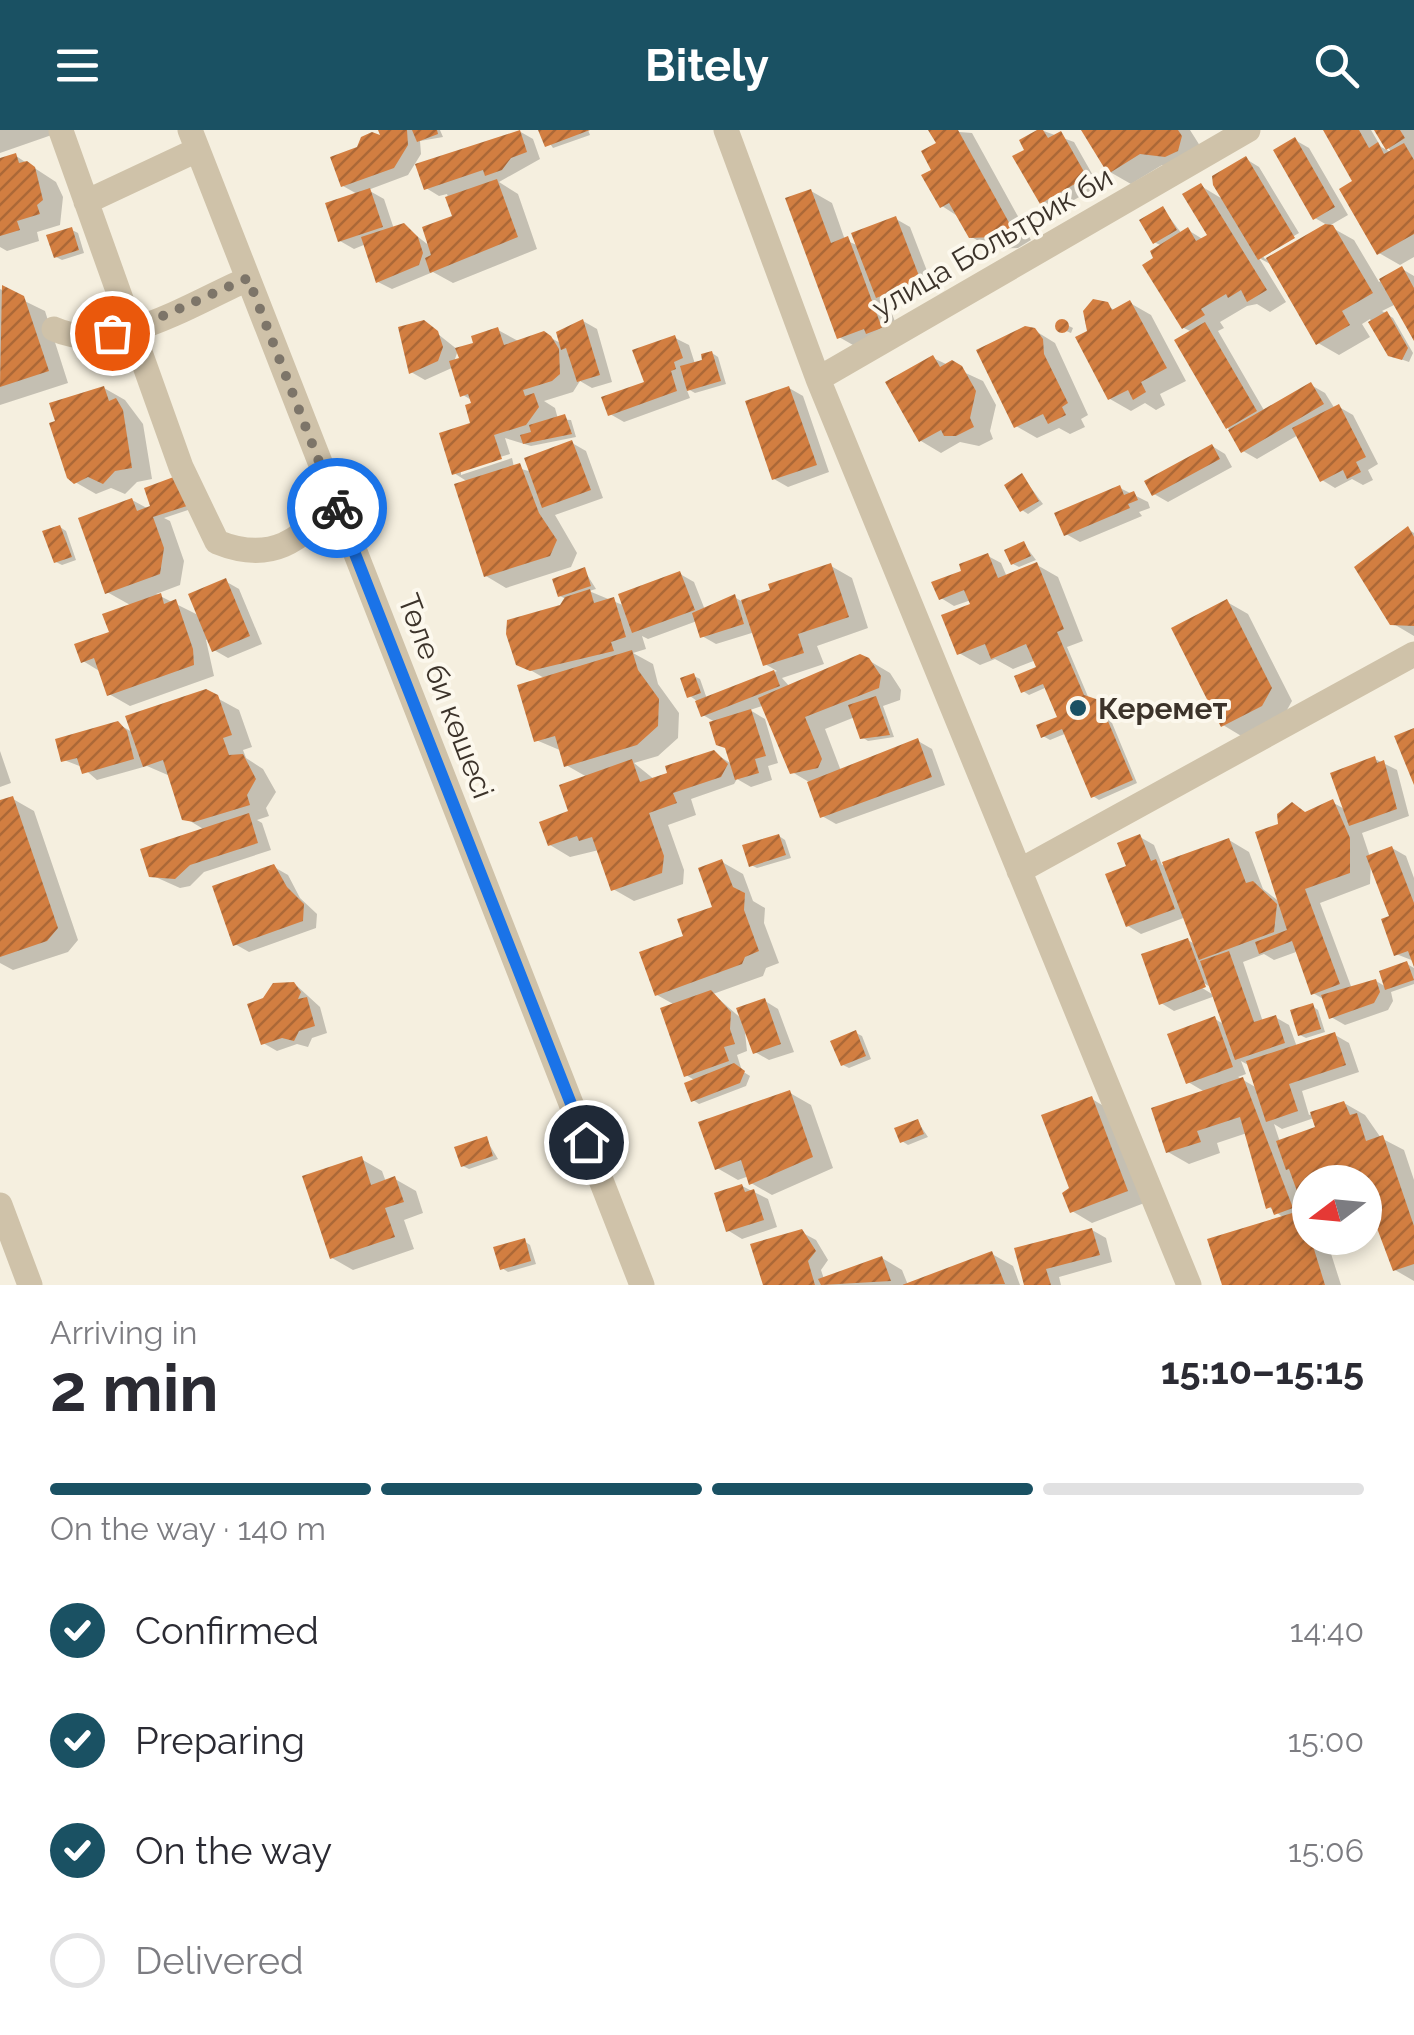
<!DOCTYPE html>
<meta charset="utf-8">
<style>
body{margin:0;font-family:Raleway,sans-serif;background:#f7f7f7;color:#2b2b33;height:100vh;display:flex;flex-direction:column;font-size:38px;white-space:nowrap}
*{box-sizing:border-box;margin:0}
p{font-size:32px;color:#7c7c81}
.icon{flex:none;width:55px;height:55px;fill:none;stroke:currentColor;stroke-width:2;stroke-linecap:round;stroke-linejoin:round}
.map{position:relative;height:1155px;overflow:hidden}
.drawer{display:flex;flex-direction:column;background:#fff;flex:1}
.drawer>*{flex:none}
.needle{width:65px;rotate:254deg}
.tools{position:absolute;left:1292px;top:1035px;display:grid;gap:20px}
.tools a{display:grid;place-items:center;width:90px;height:90px;border-radius:50%;background:#fff;box-shadow:0 5px 15px #0003;font-size:50px}
.pin{position:absolute;display:grid;place-items:center;width:85px;height:85px;color:#fff;margin:-42px;border:5px solid #fff;border-radius:50%;box-shadow:0 2px 10px #0007}
.courier{position:absolute;display:grid;place-items:center;width:100px;height:100px;margin:-50px;border:8px solid #1a73e8;border-radius:50%;background:#fff;color:#222;box-shadow:0 2px 12px #0007}
.headline em{font-style:normal;font-weight:700}
.headline div{display:flex;flex-direction:column-reverse}
.headline{display:flex;align-items:center;justify-content:space-between;height:170px;padding:0 50px}
h1{font-size:65px;font-weight:700;line-height:75px}
.bar{display:grid;grid-template-columns:repeat(4,1fr);gap:15px 10px;align-content:center;height:120px;padding:0 50px}
.bar i{height:12px;border-radius:8px;background:#e1e1e2}
.bar .current{background:#1a5163}
.bar p{grid-column:span 4}
ol{padding:0 50px;list-style:none}
li{display:flex;align-items:center;gap:30px;height:110px}
li p{margin-inline-start:auto}
li .icon{padding:10px;border-radius:50%;background:#1a5163;color:#fff;stroke-width:4}
li:last-child{color:#7c7c81}
li i{width:55px;height:55px;border:5px solid #e1e1e2;border-radius:50%}
header{display:flex;justify-content:space-between;align-items:center;height:130px;padding:0 50px;background:#1a5163;color:#fff;font-size:45px;font-weight:700}
.map>svg:first-child{display:block}
.shadow{fill:#0003;fill-rule:evenodd}
.building{fill:url(#building-hatch)}
.lines{fill:none;stroke-linecap:round;stroke-linejoin:round}
.minor{stroke:#cfc2a9;stroke-width:25}
.done{stroke:#7d7569;stroke-width:10;stroke-dasharray:0 18}
.route{stroke:#1a73e8;stroke-width:12}
.poi-dot{fill:#1a5163;stroke:#fcf8ed;stroke-width:4}
.labels{text-anchor:middle;dominant-baseline:central;stroke-width:8;stroke-linejoin:round;paint-order:stroke}
.street-label{font-size:30px;fill:#3c332a;stroke:#fcf8ed}
.poi-label{font-size:30px;font-weight:bold;fill:#3c332a;stroke:#fcf8ed;text-anchor:start}
</style>
<header><svg class="icon" aria-label="menu" viewBox="0 0 24 24"><path d="M4 6h16M4 12h16M4 18h16"/></svg>Bitely<svg class="icon" aria-label="search" viewBox="0 0 24 24"><circle cx="10" cy="10" r="6"/><path d="M15 15l6 6"/></svg></header>
<div class="map">
<svg width="1414" height="1155" viewBox="0 0 1414 1155">
<defs>
<pattern id="building-hatch" width="6" height="6" patternUnits="userSpaceOnUse" patternTransform="scale(2.5)"><rect width="6" height="6" fill="#d27e41"/><path d="M-1 1l2-2M0 6l6-6M5 7l2-2" fill="none" stroke="#ac6837"/></pattern>
</defs>
<rect width="100%" height="100%" fill="#f5efdf"/>
<path class="shadow" d="M0,0h66l-66,23z
M381,0h59l3,7 -23,4 1,13 -13,21 -40,15 16,9 10,30 10,-3 27,21 24,-29 -8,-24 -8,2 -13,-8 93,-57 14,8 7,20 -41,23 19,12 19,55 -84,34 -20,-11 -41,17 -14,-7 -12,-38 -12,5 -14,-8 19,-46 -16,-9 41,-47z
M541,0h47l2,5 -37,13z
M934,0l38,3 59,107 -13,8 -26,1 -22,-13 -11,-19 -17,-11 -7,-35 5,-27z
M1041,0l33,12 25,44 -43,24 -14,-7 -14,-52z
M1084,0h106l12,19 -15,19 -25,-3 -31,19 -21,-12z
M1326,0h45l10,17 10,5 -14,-22h37v127l-14,8 -21,-12 -23,-71z
M1295,10l14,8 39,67 -19,11 25,14 25,42 23,-13 12,7v60l-18,-32 -14,7 11,7 20,35 -4,9 -20,-7 -19,-36 -8,5 8,13 -31,18 -21,-12 -44,-77 -15,-8 27,44 -16,10 -13,-8 -10,2 -27,16 4,6 -6,3 47,81 46,-27 14,8 10,16 4,-2 14,8 25,49 -10,6 5,10 -10,5 -11,-6 -17,9 -13,-8 -24,-45 -41,24 -14,-8 -15,-23 -36,-96 -8,-4 -27,-69 5,-13 -8,-4 9,-33 19,25 6,-4 16,10 6,-5 -9,-49 28,17 17,-44 13,8 40,66 -37,22 3,4 62,-34 -12,-7z
M16,26l40,26 7,15 -3,28 -23,7 2,9 -32,10 -7,-4v-87z
M811,61l21,12 13,37 14,6 37,-27 14,8 24,62 -45,17 13,34 -42,9 -21,-12z
M72,100l6,3 6,20 -22,7 -6,-3z
M0,159l45,22 23,72 -68,22z
M1099,171l17,10 14,-8 21,12 35,66 -26,13 5,11 -9,5 -11,-7 -14,8 -21,-12 -25,-77 3,-16z
M583,191l14,8 15,53 -20,6 -12,-7 -7,11 -29,9 11,7 3,11 13,1 5,17 -45,9 -26,-8 5,16 -49,15v6l51,-17 2,9 18,5 40,-29 14,8 17,47 -48,17 22,38 -6,14 -65,21 -20,-12 -18,-94 -14,-9 23,-49 -4,-23 -10,-6 -9,-28 -29,13 -14,-8 13,-49 34,27 -4,12 44,-32 22,12 24,-8 18,10z
M1061,192l12,6 -2,5 -12,-5z
M1034,200l21,13 33,72 -7,4 4,8 -15,7 -11,-6 -22,10 -21,-12z
M675,208l14,7 6,19 17,-11 6,4 8,27 -31,9 -9,-5 4,10 -66,24 -14,-8 37,-31z
M933,228l50,23 13,24 -6,26 3,8 -14,7 -19,-4 -19,11 -20,-12z
M104,258l21,12 18,24 9,55 -15,3 -12,12 -14,-6 -15,6 -21,-12z
M789,258l14,8 26,76 -41,15 -14,-8z
M1212,316l13,8 7,13 -64,35 -14,-8z
M1022,346l21,28 -15,10 -6,-4z
M1120,358l28,14 2,6 -11,4 3,4 -62,26 -14,-8z
M147,360l47,18 -30,10 6,3 14,40 -4,24 -24,9 44,22 25,-35 14,8 23,55 -34,14 -14,-8 -4,-12 -4,2 8,36 -84,30 -21,-12 -8,-22 -18,-11 29,-27 20,-28 -25,-14 25,-92 24,13z
M60,397l6,4 10,29 -14,5 -6,-3z
M1408,399l6,4v103l-22,-13z
M1024,414l12,16 -17,7 -6,-3z
M988,426l13,7 6,14 30,-12 21,12 25,64 -16,6 22,52 16,7 32,77 -38,17 -6,-4 -26,-63 -17,7 -7,-4 17,-18 -13,-31 -18,8 -6,-4 16,-23 -3,-8 -23,9 -18,-10 -15,6 -21,-12 14,-47 -2,-6 -17,6 -13,-8z
M831,436l21,12 16,50 -51,18 7,18 -42,14 8,9 78,-27 22,13 11,17 -1,10 -17,6 11,31 -26,4 -6,-4 -7,-20 -30,12 16,42 77,-30 14,8 13,36 -109,39 -14,-8 -13,-34 -17,-10 -30,-66 -12,4 15,9 13,44 -10,3 4,14 -21,7 -14,-8 -3,5 -43,15 5,16 -28,10 16,45 -1,14 -49,17 -21,-12 -14,-39 -29,7 -20,-12 37,-68 -21,-12 -4,-14 -26,-11 10,-61 -28,-16 44,-55 4,-9 -6,-3 24,-26 12,19 -7,2 36,15 55,-32 14,8 11,28 29,-13 9,5zM697,491l5,15 14,8 39,-12 10,32 12,7 -70,28 -7,-20 -6,-3 -4,20 7,5 6,14 12,7 17,42 -18,-11 -59,27 -21,-17 24,-7 20,-18 1,-25 -21,-29 -5,-20 -20,-11 13,-4 -4,-13 6,3z
M1227,472l21,12 44,87 -9,16 -40,20 -20,-12z
M206,562l33,18 13,37 -9,3 3,8 17,11 13,23 -10,16 3,8 -12,4 5,3 9,27 -67,22 -14,14 -10,2 -29,-13 54,-45 -20,-12 -15,-42 -23,-10 -50,14 -15,-13 -18,-7 54,-36 16,9z
M0,621l11,32 -11,4z
M1375,629l22,11 12,46 -47,17 8,24 22,-9 14,8 8,22v83l-18,-7 -4,-36 -21,-57 -1,23 -50,19 32,86 24,-8 12,7 19,-24 7,4v16l-23,8 2,9 -5,9 -43,15 -14,-8 -6,-17 -12,-7 -17,-41 -22,8 -10,-6 -21,8 20,60 12,-5 14,8 8,22 38,-12 14,8 10,29 -57,19 7,24 35,-12 21,12 16,23 23,12 10,30v101l-19,-11 -20,-60 -10,2v-30h-55v56h16l15,47h-117l60,-67 -15,-11 -22,-74 -30,10 3,10 -31,11 -21,-12 37,-60 -17,-10 27,-63 10,6 -10,-29 -41,15 -13,-8 27,-63 8,5 -10,-28 -45,17 -13,-8 1,-59 11,-30 14,8 8,20 67,-25 20,12 14,37 22,17 21,-92 26,-12 14,8zM1197,849l15,9v6l-18,-11zM1241,931l9,5 7,22 -19,-11 8,-3zM1314,988l4,11 -38,13 -6,-18 8,5z
M13,669l21,12 44,129 -10,12 -55,18 -13,-7v-160z
M779,706l6,4 6,18 -34,10 -6,-3z
M722,732l21,12 10,27 12,7 -1,15 15,40 -13,5 -3,8 -50,18 30,26 22,-19 13,8 16,43 -25,8 -14,-8 -11,-29 3,28 -10,4 5,16 8,5 -4,10 -47,18 -6,-4 3,-19 -10,-6 -11,-70 -18,-10 29,-57 29,-30z
M274,737l14,8 12,23 17,16 -1,14 -67,24 -14,-8z
M297,856l23,21 7,26 -15,5 -4,9 -11,-3 -20,7 -14,-8 7,-54z
M1312,876l6,4 7,22 -19,6 -6,-3z
M856,903l6,3 9,23 -22,9 -6,-3z
M790,963l21,12 22,63 -61,27 -21,-12 -2,-7 -11,4 -21,-12z
M1092,969l20,12 35,91 -55,21 -20,-12v-23z
M918,992l10,15 -20,8 -6,-4z
M486,1009l12,20 -29,10 -6,-3z
M361,1029l21,12 4,11 9,-3 21,12 7,22 -19,7 10,29 -61,21 -21,-12z
M742,1056l26,13 9,28 -35,12 -13,-8z
M1092,1100l14,8 6,24 -53,15 2,8h-35z
M801,1102l15,8 12,20 -7,10 3,9 58,-21 20,12 6,15h-143z
M524,1111l6,4 6,19 -28,8 -6,-4z
M992,1124l21,12 7,19h-112z"/>
<path class="building" d="M378,0h29l1,15 -14,23 -53,19 -11,-30 27,-10 4,-10 11,-5 8,3z
M412,0h25l1,4 -21,8z
M520,0l7,22 -16,6 -9,12 -17,6 -2,-6 -59,20 -9,-26z
M538,0h52l-45,17z
M928,0h30l54,98 -16,9 -27,1 -20,-35 -9,5 -19,-33 10,-5 -10,-19 15,-8z
M1037,0h6l5,8 13,-7 26,46 -47,27 -28,-48 12,-6 -5,-10z
M1081,0h97l4,6 -4,15 -13,6 -25,-3 -32,20z
M1323,0h36l10,18 9,-6 6,12 20,-11 10,17v74l-37,21 -38,-66 13,-8z
M1374,0h26l5,8 -19,12z
M1295,7l40,70 -22,13 -40,-70z
M16,23l3,10 8,-2 8,6 8,33 -6,5 3,9 -23,7 3,9 -20,6v-78z
M1246,26l49,82 -37,22 -45,-75 -1,-9z
M497,49l21,58 -88,36 -5,-15 6,-3 -9,-28 30,-11 -7,-19z
M1201,53l66,107 -20,12 -6,-12 -13,8 -2,-4 -25,15 4,6 -23,14 -40,-64 11,-7 -3,-7 38,-24 8,14 11,-6 -25,-41z
M370,58l13,39 -45,15 -13,-39z
M811,59l20,54 17,-7 34,92 -16,6 -2,-5 -27,10 -52,-141z
M1163,76l14,24 -24,14 -14,-24z
M896,86l25,65 -45,17 -25,-65z
M404,93l14,14 5,16 -4,12 -43,18 -15,-46z
M1325,94l8,1 40,68 -31,18 8,14 -34,20 -50,-87z
M72,97l7,23 -25,8 -8,-23z
M1402,136l12,22v53l-35,-62z
M2,155l22,11 25,75 -49,16z
M1093,169l15,3 4,8 18,-10 37,68 -26,14 5,10 -13,8 -5,-10 -20,10 -33,-63 12,-6 -4,-20z
M1387,181l21,37 -6,12 -14,-4 -20,-34z
M583,189l17,56 -23,7 -11,-34 -5,2 -5,-18z
M1055 196a7 7 0 1 1 14 0a7 7 0 1 1-14 0Z
M424,190l14,11 5,16 -5,14 -29,13 -11,-47z
M1205,192l52,89 -31,18 -52,-89z
M1025,196l10,2 8,11 1,15 24,49 -6,4 4,8 -18,9 -5,-10 -29,14 -38,-78z
M498,197l6,18 40,-14 7,5 8,13 1,25 -8,7 -29,9 2,6 9,-3 5,14 -13,18 -32,10 8,24 -50,16 -13,-42 31,-10 -5,-18 6,-2 -3,-9 -8,3 -11,-36 10,-3 -4,-10 18,-5 -2,-7z
M675,205l8,23 -9,4 2,7 -5,2 6,20 -69,25 -7,-19 43,-15 -12,-32z
M712,221l9,30 -34,10 -7,-25 22,-6 -1,-6z
M933,225l7,12 12,-7 10,6 14,25 -6,27 4,9 -18,9h-12l-3,-6 -22,12 -34,-60z
M1311,252l13,22 -83,49 -13,-23z
M104,256l5,15 7,-3 7,12 9,58 -17,3 -12,13 -15,-7 -14,7 -7,-6 -18,-55 6,-2 -6,-18z
M789,256l28,79 -45,15 -27,-79z
M1339,274l27,53 -10,5 5,10 -14,7 -4,-9 -23,12 -28,-54z
M565,284l7,20 -49,10 -3,-9 11,-3 -2,-7z
M572,310l19,50 -49,18 -18,-50z
M1212,314l8,15 -68,37 -8,-15z
M520,333l19,50 18,27 -7,16 -66,21 -30,-93z
M1022,343l17,28 -19,11 -16,-27z
M179,345l11,30 -37,12 11,31 -4,26 -55,20 -27,-76 54,-20 5,13 13,-5 -6,-18z
M1120,355l4,10 10,-4 4,9 -10,4 2,4 -66,28 -10,-23z
M60,395l12,32 -18,6 -12,-32z
M1408,396l6,11v89l-24,-1 -36,-58z
M1024,411l7,15 -20,9 -7,-15z
M988,423l10,25 39,-16 27,67 -7,3 27,63 15,5 34,80 -42,18 -29,-69 -21,9 -5,-13 21,-8 -14,-33 -22,9 -7,-17 22,-9 -10,-23 -35,15 -6,-15 -28,11 -16,-40 29,-11 -6,-14 -25,10 -8,-18 30,-11 -2,-7z
M831,433l18,54 -51,17 6,19 -41,13 -22,-66 29,-10 -2,-6z
M585,437l6,19 -33,11 -6,-18z
M680,441l15,39 -63,23 -14,-39z
M226,448l24,58 -38,16 -24,-58z
M590,459l4,14 20,-6 12,40 -15,5 3,9 -84,20 -14,-6 -10,-31 1,-14 53,-15 5,-8z
M161,463l3,11 12,-5 17,50 1,16 -87,31 -13,-38 -13,5 -7,-19 35,-12 -7,-18z
M735,464l9,30 -44,14 -8,-25z
M1227,469l45,89 -10,18 -41,21 -50,-99z
M632,520l6,20 21,29 -1,27 -21,19 -73,22 -9,-31 -21,6 -17,-57z
M860,524l9,4 12,18 -2,12 -74,29 17,42 -4,9 -28,6 -32,-76z
M774,540l6,16 -79,31 -6,-16z
M694,543l7,20 -14,5 -7,-20z
M206,559l12,6 14,40 -9,3 6,17 14,-1 13,25 -9,16 3,10 -56,17 -12,-2 -19,-60 -20,7 -18,-51z
M876,566l14,39 -30,4 -12,-34z
M751,579l15,47 -11,3 4,14 -24,7 -10,-32 -9,-3 -7,-23z
M118,591l9,10 7,28 -52,15 -5,-16 -16,4 -6,-23z
M1414,598v57l-20,-49z
M918,608l14,39 -112,41 -13,-36z
M714,620l14,14 -7,13 -48,16 4,10 -28,10 15,43 -2,17 -51,18 -19,-54 -13,4 -2,-5 -29,10 -9,-24 29,-11 -9,-26 73,-26 8,23 27,-9 -2,-7z
M1375,626l2,7 7,-3 13,49 -48,17 -19,-53z
M13,666l45,132 -11,13 -47,16v-157z
M1333,669l17,39v35l-45,16 35,95 -29,11 -19,-54 -33,13 -4,-12 32,-12 -32,-98 23,-8 -1,-10 15,-12 13,10z
M249,683l9,30 -68,22 -15,14 -26,-2 -9,-28z
M779,704l7,21 -37,12 -7,-22z
M1140,704l11,27 5,-2 19,50 -49,18 -21,-53 21,-8 -9,-23z
M1229,708l17,45 7,-2 24,23 -3,28 -75,28 -37,-98z
M1392,716l22,57v64l-6,-16 -14,5 -13,-37 8,-3 -23,-60z
M722,729l11,28 12,6 -1,17 15,41 -14,6 -3,7 -87,32 -16,-44 44,-16 -6,-17 35,-12 -14,-39z
M274,734l13,23 17,17 -1,17 -70,25 -21,-60z
M1188,808l18,49 -47,18 -18,-51z
M1229,821l25,71 22,-7 9,28 -50,17 -35,-99z
M1407,831l7,19 -29,10 -6,-19z
M1376,849l4,13 -6,11 -45,16 -8,-24z
M294,852l7,10 -3,7 9,-2 8,29 -16,5 -5,10 -12,-3 -21,7 -14,-41 16,-6 10,-15z
M711,860l20,22 -1,17 5,15 -11,3 5,14 -45,16 -24,-69z
M765,868l16,46 -28,10 -17,-46z
M1313,873l8,26 -23,7 -8,-26z
M1215,886l18,51 -47,17 -19,-50z
M856,900l10,26 -25,10 -11,-25z
M1335,902l11,33 -57,19 9,27 -32,11 -20,-61z
M734,933l11,8 -5,12 -49,19 -7,-19z
M1243,947l50,131 -19,7 -3,-8 -5,2 -26,-92 -43,14 4,11 -35,11 -15,-45z
M790,960l23,67 -64,28 -8,-25 -26,10 -17,-48z
M1092,966l36,95 -58,22 -8,-20 7,-5 -28,-73z
M1344,971l6,14 7,-2 9,28 17,-6 31,91v38l-21,7 -28,-75v-14h-55v30l-8,-7 -13,-36 -3,1 -10,-29 39,-14 -5,-15z
M918,989l6,15 -24,9 -6,-15z
M487,1006l6,20 -32,11 -7,-20z
M362,1026l9,29 24,-9 9,26 -19,6 10,29 -65,22 -28,-83z
M742,1054l3,8 9,-3 10,31 -38,12 -12,-39z
M1302,1080l23,75h-103l-15,-46z
M1092,1098l8,27 -54,14 5,16h-27l-10,-37z
M802,1099l14,22 -8,10 7,24h-52l-13,-41z
M525,1108l6,23 -31,9 -7,-23z
M992,1121l13,33 -103,1z
M882,1126l9,25 -70,4 -3,-6z"/>
<g class="lines">
<path class="minor" d="M190,0l452,1155
M726,0l92,249 371,906
M61,1l120,336 36,75c54,22 84,-1 118,-41
M86,72l111,-52
M54,199c59,27 140,-27 194,-50
M818,249l430,-249
M1019,741l395,-217
M0,1075l30,80"/>
</g>
<g class="lines">
<path class="done" d="M112,203l44,-14 92,-41 89,230"/>
<path class="route" d="M337,378l249,634"/>
</g>
<circle class="poi-dot" cx="1078" cy="578" r="10"/>
<g class="labels">
<g class="street-label">
<text transform="translate(992 112) rotate(-30)">улица Больтрик би</text>
<text transform="translate(446 566) rotate(69)">Төле би көшесі</text>
</g>
<g class="poi-label">
<text x="1098" y="578">Керемет</text>
</g>
</g>
</svg>
<div class="tools">
<a><svg class="needle" viewBox="-14 -14 28 28"><path d="M0-13l5 13h-10z" fill="#e53935"/><path d="M0 13l5-13h-10z" fill="#7c7c81"/></svg></a>
</div>
<div class="pin" style="left:112px;top:203px;background:#ea580c"><svg class="icon" aria-label="bag" viewBox="0 0 24 24"><path d="M5 8h14l-1 12H6zM9 8a3 3 0 0 1 6 0"/></svg></div>
<div class="pin" style="left:586px;top:1012px;background:#1f2937"><svg class="icon" aria-label="home" viewBox="0 0 24 24"><path d="M3 11l9-7 9 7M6 9v11h12V9"/></svg></div>
<div class="courier" style="left:337px;top:378px"><svg class="icon" aria-label="bike" viewBox="0 0 24 24"><circle cx="6" cy="16" r="4"/><circle cx="18" cy="16" r="4"/><path d="M6 16l4-8h5l3 8M10 8l3 8H6M13 5h3"/></svg></div>
</div>
<section class="drawer">
<div class="headline"><div><h1>2 min</h1><p>Arriving in</p></div><em>15:10–15:15</em></div>
<div class="bar"><i class="current"></i><i class="current"></i><i class="current"></i><i></i><p>On the way · 140 m</p></div>
<ol>
<li><svg class="icon" aria-label="check" viewBox="0 0 24 24"><path d="M5 12l5 5 9-10"/></svg>Confirmed<p>14:40</p></li>
<li><svg class="icon" aria-label="check" viewBox="0 0 24 24"><path d="M5 12l5 5 9-10"/></svg>Preparing<p>15:00</p></li>
<li><svg class="icon" aria-label="check" viewBox="0 0 24 24"><path d="M5 12l5 5 9-10"/></svg>On the way<p>15:06</p></li>
<li><i></i>Delivered</li>
</ol>
</section>
